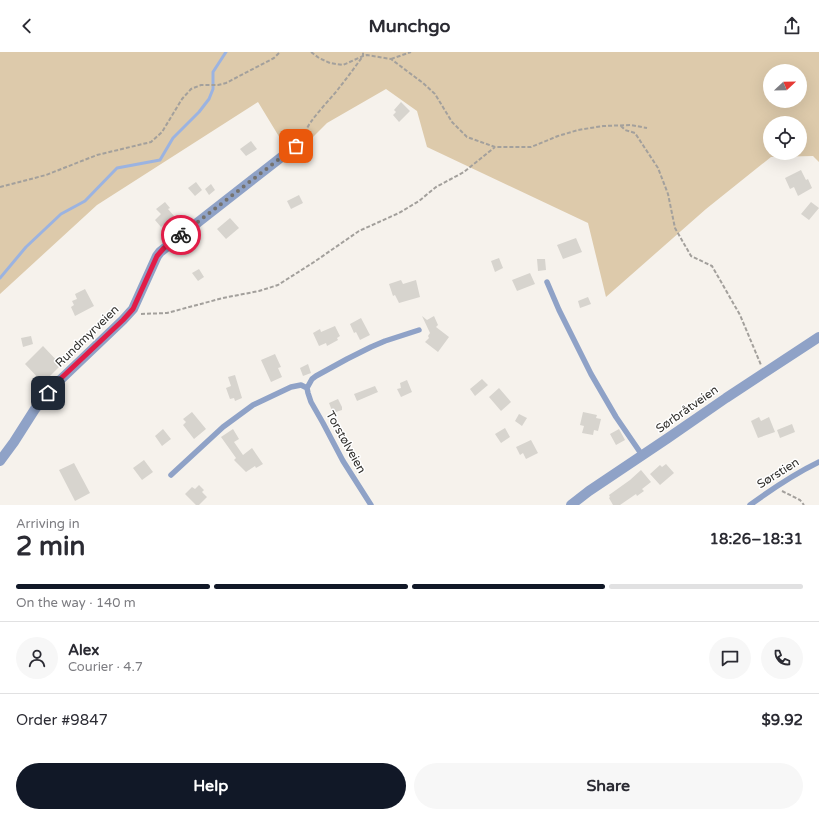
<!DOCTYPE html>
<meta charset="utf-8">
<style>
body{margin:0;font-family:"Varela Round",sans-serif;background:#f7f7f7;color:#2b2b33;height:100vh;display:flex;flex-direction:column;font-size:15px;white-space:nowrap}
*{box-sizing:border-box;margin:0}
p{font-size:13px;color:#7c7c81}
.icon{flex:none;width:22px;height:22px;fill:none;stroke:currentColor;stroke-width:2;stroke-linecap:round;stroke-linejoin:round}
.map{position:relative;height:453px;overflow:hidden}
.panel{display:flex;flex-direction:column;background:#fff;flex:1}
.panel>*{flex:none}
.needle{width:26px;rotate:68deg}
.buttons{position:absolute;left:763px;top:12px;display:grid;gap:8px}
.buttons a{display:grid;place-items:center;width:44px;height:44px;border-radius:50%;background:#fff;box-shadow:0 4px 16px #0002;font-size:20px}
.pin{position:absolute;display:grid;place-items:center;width:34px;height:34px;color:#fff;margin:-17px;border-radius:8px;box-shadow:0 2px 6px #0006}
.courier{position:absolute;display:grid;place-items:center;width:40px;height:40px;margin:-20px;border:3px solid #e11d48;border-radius:50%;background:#fff;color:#222;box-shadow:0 1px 5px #0007}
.headline em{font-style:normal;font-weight:700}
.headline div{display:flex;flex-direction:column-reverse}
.headline{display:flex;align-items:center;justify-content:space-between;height:68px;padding:0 16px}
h1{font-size:26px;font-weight:700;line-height:30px}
.bar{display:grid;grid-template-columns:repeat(4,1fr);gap:6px 4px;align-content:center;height:48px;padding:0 16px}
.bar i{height:5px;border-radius:3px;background:#e1e1e2}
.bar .selected{background:#111827}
.bar p{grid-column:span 4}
.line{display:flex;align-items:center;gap:10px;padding:0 16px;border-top:1px solid #e1e1e2}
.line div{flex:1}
.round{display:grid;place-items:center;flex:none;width:42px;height:42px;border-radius:21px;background:#f7f7f7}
.button{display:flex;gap:8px;margin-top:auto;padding:8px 16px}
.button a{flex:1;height:46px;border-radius:24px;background:#111827;color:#fff;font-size:16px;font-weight:700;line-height:46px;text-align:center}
.button a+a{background:#f7f7f7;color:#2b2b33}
header{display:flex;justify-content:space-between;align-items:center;height:52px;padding:0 16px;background:#fff;font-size:18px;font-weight:700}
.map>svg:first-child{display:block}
.green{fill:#ddcaab;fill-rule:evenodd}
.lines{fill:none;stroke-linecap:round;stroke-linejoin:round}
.stream{stroke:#9bb3e1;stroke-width:3}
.building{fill:#d7d4ce}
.path{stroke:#a3a09c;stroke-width:2;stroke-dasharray:4 2;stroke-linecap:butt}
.lane{stroke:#8fa2c7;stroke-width:5.5}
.street{stroke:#8fa2c7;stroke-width:10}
.done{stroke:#75736f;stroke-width:4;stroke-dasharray:0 7.2}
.route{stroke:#e11d48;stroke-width:5}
.labels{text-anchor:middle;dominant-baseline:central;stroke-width:3;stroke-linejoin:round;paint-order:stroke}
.street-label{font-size:12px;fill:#302f2c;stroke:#fff}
</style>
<header><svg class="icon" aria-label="back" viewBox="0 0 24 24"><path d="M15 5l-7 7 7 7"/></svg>Munchgo<svg class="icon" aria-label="share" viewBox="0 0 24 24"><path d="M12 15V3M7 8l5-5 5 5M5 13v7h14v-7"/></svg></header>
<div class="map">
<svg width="819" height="453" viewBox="0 0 819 453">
<rect width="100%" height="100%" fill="#f6f2ec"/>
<path class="green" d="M0,0h819v110l-6,-6 -42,1 -65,52 -100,88 -18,-74 -161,-76 -10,-36 -31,-22 -59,34 -35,35 -34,-56 -161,103 -97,89zM770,19h30v30h-30zM770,71h30v30h-30z"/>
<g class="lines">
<path class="stream" d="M0,226l26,-31 35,-33 24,-13 32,-33 43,-8 13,-22 26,-26 10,-13 4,-10v-17l13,-20"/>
</g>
<path class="building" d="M401,50l9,9 -11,11 -6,-7 3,-3 -2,-2z
M251,89l6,8 -11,7 -6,-7z
M801,118l5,10 2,-1 4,9 -14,8 -4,-9 -4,2 -5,-11z
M196,130l6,8 -7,6 -7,-8z
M211,132l4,6 -6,5 -4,-6z
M299,143l4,8 -12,6 -4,-8z
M165,150l5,6 -2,1 6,7 -13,11 -6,-7 6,-6 -5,-5z
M811,150l8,6 -10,12 -8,-6z
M230,166l9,10 -13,11 -9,-10z
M576,186l6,14 -19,7 -6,-14z
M499,206l4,10 -8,4 -4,-11z
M537,207h8l1,11 -8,1z
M199,217l5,8 -6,4 -6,-8z
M530,221l5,11 -18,7 -5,-11z
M401,228l2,4 13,-4 4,17 -21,6 -4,-8 -2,1 -4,-12z
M85,237l9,17 -19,10 -4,-9 3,-2 -2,-4 5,-2 -2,-5z
M588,245l3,7 -11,4 -2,-7z
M422,264l5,4 7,-4 4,9 -2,2 13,10 -11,15 -13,-10 4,-4 -1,-2 2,-3z
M361,266l9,17 -10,5 -4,-8 -2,1 -4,-9z
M335,274l5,10 -3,2 1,2 -11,6 -1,-3 -7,3 -6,-13 7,-4 1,3z
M31,284l2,8 -10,3 -2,-9z
M43,294l18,19 -18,18 -18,-19z
M275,302l6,13 -3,1 4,9 -11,5 -10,-22z
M308,312l3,9 -8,3 -3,-8z
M235,323l7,23 -7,3 -1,-3 -4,1 -4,-11 5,-2 -3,-9z
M482,327l6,6 -13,11 -5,-7z
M407,328l5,12 -11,5 -4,-8 4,-1 -1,-5z
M375,334l3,6 -21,9 -3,-7z
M499,336l12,14 -10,9 -12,-14z
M338,347l4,8v3l-9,3 -4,-10z
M192,360l14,17 -12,10 -11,-14 3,-3 -3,-3z
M583,360l14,3 -1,3 5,1 -3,12 -4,-1 -1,5 -11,-2 2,-7 -4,-1z
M519,362l8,4 -5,8 -7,-5z
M759,365l2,4 8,-4 6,15 -17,6 -7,-17z
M792,372l3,8 -15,6 -3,-8z
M505,376l5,9 -9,6 -6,-9z
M163,377l8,10 -9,7 -7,-10z
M233,377l6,10 -5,3 9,13 9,-7 11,16 -7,4 -1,-2 -9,6 -12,-12 2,-2 -15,-21z
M619,377l6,11 -9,5 -6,-11z
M531,388l7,13 -12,6 -3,-6 -3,2 -4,-8z
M144,408l9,12 -11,8 -9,-12z
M74,411l16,30 -15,8 -16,-31z
M666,412l8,9 -14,12 -10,-11 10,-9 2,2z
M641,418l10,12 -9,7 2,2 -7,5 -1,-2 -16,11h-7l-4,-7 1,-1 -1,-2 21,-15z
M199,433l5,5 -2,2 5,5 -8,8h-3l-11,-11 7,-7 3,2z"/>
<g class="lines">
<path class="path" d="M311,0l8,6 11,5 13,2 20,-9 4,-1 24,4 32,24 12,11 17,28 15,15 28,10h36l27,-11 20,-6 25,-4 28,-1 16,3
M391,7l20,-7
M621,74l4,4 10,3 23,35 10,26 7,34 16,28 21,10 28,49 21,50
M305,81c4,-13 25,-33 34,-45 8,-10 16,-21 24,-32v-4
M0,135l46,-12 51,-20 54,-13 11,-10 20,-33 9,-10 10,-4h17l8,-2 48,-25 6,-6
M141,262l26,-1 56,-15 36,-7 19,-6 36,-23 45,-31 40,-18 20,-12 17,-14 28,-15 31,-25
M782,439l18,9 4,5"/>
<path class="lane" d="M547,230l12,28 32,64 25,43 26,38
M171,423l52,-48 30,-22 38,-18 10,-2 6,3
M371,453l-28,-44 -20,-38 -12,-21 -3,-9 -1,-5 5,-9 4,-3 31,-17 24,-12 14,-6 34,-11
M750,453c22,-16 44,-31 69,-43"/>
<path class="street" d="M0,409l14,-19 21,-33 13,-16 9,-10 66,-63 10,-11 24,-53 3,-4 142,-111
M571,453l18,-14 79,-53 58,-40 93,-61"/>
</g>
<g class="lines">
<path class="done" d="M181,183l115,-89"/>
<path class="route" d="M48,341l8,-10 67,-63 10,-11 24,-53 7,-8 17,-13"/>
</g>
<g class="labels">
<g class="street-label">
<text transform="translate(87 284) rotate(-44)">Rundmyrveien</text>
<text transform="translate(687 357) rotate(-35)">Sørbråtveien</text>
<text transform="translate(346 390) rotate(61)">Torstølveien</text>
<text transform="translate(778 421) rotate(-32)">Sørstien</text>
</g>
</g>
</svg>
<div class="buttons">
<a><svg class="needle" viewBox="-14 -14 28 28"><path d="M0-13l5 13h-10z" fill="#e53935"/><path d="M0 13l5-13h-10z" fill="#7c7c81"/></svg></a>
<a><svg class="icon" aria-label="locate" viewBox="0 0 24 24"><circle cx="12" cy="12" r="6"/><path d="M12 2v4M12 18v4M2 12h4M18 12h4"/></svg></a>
</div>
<div class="pin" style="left:296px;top:94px;background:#ea580c"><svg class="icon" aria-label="bag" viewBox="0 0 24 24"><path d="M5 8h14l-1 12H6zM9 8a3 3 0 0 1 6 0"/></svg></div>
<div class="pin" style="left:48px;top:341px;background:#1f2937"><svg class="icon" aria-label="home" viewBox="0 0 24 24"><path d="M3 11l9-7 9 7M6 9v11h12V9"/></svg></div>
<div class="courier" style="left:181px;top:183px"><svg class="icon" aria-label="bike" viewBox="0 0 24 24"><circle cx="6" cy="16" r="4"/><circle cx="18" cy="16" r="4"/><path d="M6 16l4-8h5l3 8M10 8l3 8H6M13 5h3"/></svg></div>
</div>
<section class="panel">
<div class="headline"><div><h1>2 min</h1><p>Arriving in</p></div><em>18:26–18:31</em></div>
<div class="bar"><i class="selected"></i><i class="selected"></i><i class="selected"></i><i></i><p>On the way · 140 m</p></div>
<div class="line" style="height:72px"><a class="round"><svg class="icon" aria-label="person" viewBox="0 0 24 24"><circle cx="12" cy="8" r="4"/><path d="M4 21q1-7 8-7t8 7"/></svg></a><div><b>Alex</b><p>Courier · 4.7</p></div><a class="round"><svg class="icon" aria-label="chat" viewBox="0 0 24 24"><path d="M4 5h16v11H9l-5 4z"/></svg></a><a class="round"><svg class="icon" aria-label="phone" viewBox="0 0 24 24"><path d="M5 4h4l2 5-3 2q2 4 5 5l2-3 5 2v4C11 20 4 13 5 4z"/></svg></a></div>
<div class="line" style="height:52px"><div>Order #9847</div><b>$9.92</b></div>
<div class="button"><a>Help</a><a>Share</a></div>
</section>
